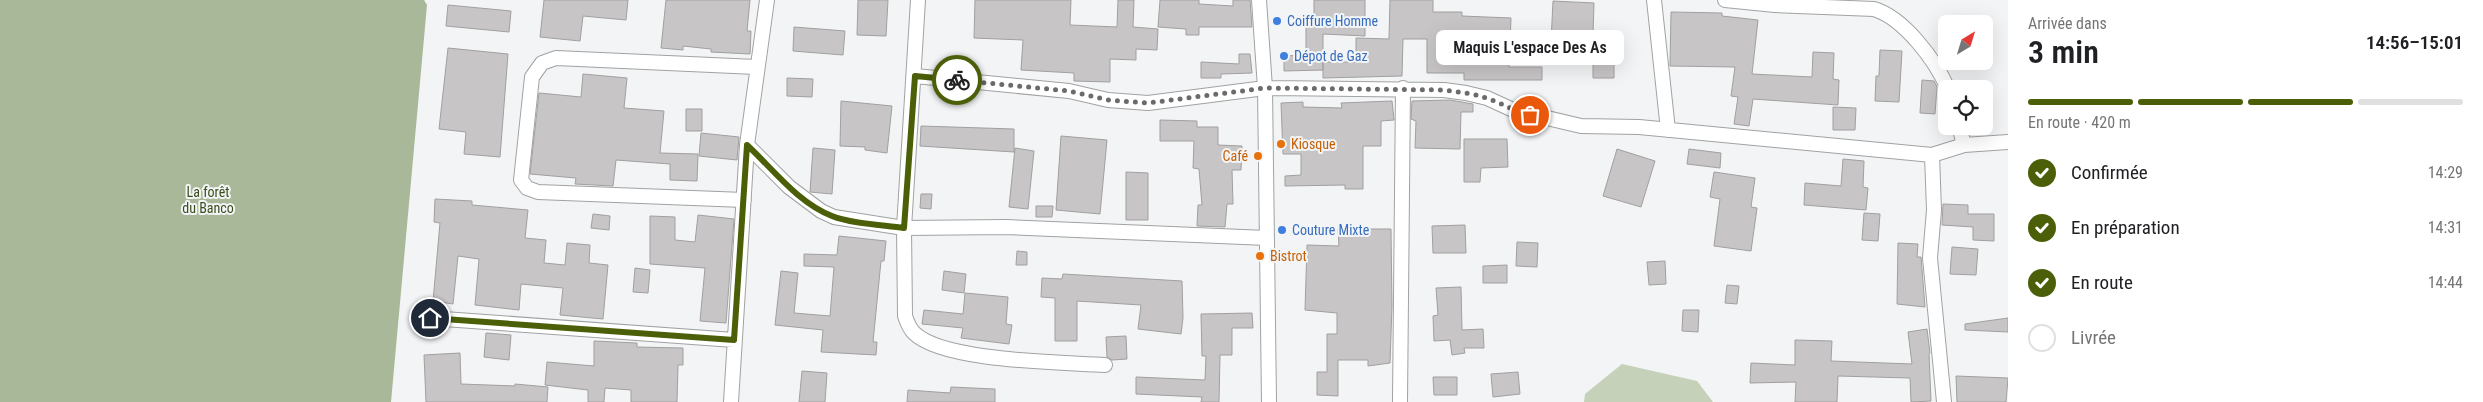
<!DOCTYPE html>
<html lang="fr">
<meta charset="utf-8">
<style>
body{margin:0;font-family:"Roboto Condensed",sans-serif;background:#f6f6f6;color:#202124;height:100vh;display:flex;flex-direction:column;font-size:19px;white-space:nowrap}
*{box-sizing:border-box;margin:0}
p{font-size:16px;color:#757577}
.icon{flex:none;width:28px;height:28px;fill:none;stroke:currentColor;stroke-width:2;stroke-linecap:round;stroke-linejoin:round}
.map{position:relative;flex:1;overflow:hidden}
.side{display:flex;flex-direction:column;background:#fff;width:475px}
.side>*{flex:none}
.needle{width:32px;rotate:38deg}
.controls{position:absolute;left:1938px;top:15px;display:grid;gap:10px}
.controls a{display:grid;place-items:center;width:55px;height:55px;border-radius:8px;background:#fff;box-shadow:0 5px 20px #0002;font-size:25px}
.pin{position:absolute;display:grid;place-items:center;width:42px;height:42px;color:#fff;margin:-21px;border:2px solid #fff;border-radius:50%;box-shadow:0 1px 5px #0007}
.courier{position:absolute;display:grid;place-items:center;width:50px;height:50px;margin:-25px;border:4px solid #4a5f08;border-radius:50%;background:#fff;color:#222;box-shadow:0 1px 6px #0007}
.bubble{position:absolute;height:35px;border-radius:8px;background:#fff;box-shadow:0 5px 20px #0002;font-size:16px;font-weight:600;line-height:35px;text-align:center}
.overview em{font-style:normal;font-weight:600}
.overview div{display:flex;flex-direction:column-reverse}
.overview{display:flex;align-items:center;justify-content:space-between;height:85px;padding:0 20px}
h1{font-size:32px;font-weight:600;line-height:38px}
.bar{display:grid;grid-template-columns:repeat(4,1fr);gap:8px 5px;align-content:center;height:60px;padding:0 20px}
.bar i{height:6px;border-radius:4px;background:#e0e0e0}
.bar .on{background:#4a5f08}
.bar p{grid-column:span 4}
ol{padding:0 20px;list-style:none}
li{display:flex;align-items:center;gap:15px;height:55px}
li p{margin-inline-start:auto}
li .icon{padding:5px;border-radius:50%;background:#4a5f08;color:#fff;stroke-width:4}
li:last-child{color:#757577}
li i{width:28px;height:28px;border:2px solid #e0e0e0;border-radius:50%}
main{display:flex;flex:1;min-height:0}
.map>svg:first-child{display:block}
.green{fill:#c5d1b8}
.forest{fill:#a9b898}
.building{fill:#c8c5c6;stroke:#a19f9f}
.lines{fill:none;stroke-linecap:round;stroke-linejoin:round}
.street-casing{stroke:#a0a2a3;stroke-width:16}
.street{stroke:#fff;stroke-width:14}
.done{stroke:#6a6b6c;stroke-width:5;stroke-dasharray:0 9}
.route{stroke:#4a5f08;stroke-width:6}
.shop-dot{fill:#3f7fe0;stroke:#f2f4f6;stroke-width:2}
.food-dot{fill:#e8710a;stroke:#f2f4f6;stroke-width:2}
.labels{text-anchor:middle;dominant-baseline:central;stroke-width:4;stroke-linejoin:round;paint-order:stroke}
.shop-label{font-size:14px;fill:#366cbe;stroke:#f2f4f6;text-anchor:start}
.food-label{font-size:14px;fill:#c56008;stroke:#f2f4f6;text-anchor:start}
.park-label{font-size:14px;fill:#3a4d1b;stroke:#f2f4f6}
</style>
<main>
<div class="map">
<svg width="2008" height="402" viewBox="0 0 2008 402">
<rect width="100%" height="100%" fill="#f2f4f6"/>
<path class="green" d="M1622,364l75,17 16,21h-129l1,-8z"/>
<path class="forest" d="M0,0h424l3,5 -36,397h-391z"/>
<path class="building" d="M544,0h84l-2,20 -43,-4 -3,25 -40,-4z
M666,0h84l-3,31h4l-1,23 -39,-2v-3l-28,-3v4l-22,-2z
M858,0h30l-2,36 -29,-1z
M975,0h96l-1,25 47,2 1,-27h16l-1,27 25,2 -1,21 -21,-1v11l-26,-1v23l-36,-1v-8l-53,-3 2,-30 -49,-2z
M1160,0h39v4l34,2v-6h17l2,27h-53v8h-13v-6l-28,-2z
M1314,0h51v36l-42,-2v36l-39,1v-15l22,-1v-29h8z
M1390,0h43v12h29v4l49,2 -2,49h33v13h-78v-7h-37v-34h-24l-1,37 -79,2v-16h33v-24l33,1z
M1553,1l41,2 -2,60 -42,-1z
M448,5l63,6 -2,21 -63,-6z
M1671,12l51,1v3l36,4 -6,54 60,3 1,-25 21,1 -1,26 6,1 -1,25 -85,-6 -4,27 -15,-2 4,-27 -7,-1 4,-29 -65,-1z
M794,27l51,4 -2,24 -50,-4z
M448,48l60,6 -8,103 -36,-3 2,-22 -27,-3z
M1880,50l22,1 -3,51 -24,-1 1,-25h3z
M1239,54h11l2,19 -31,1v4h-20v-16l38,2z
M1593,62h21v16h-21z
M583,74l44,4 -3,30 40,3 -4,42 38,1 -1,27 -27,-1v-16l-54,-4 -3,26 -38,-2 1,-6 -46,-4 9,-81 42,4z
M787,78l26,1 -1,18 -25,-1z
M1922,80l12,1 3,6 -2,27 -15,-1z
M1450,100l23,4v8h-12l-1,37 -45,-1 1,-27 -5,-2 1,-18z
M841,101l51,5 -5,47 -22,-3v-3l-25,-1z
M1392,101l2,19 -13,1v25h-18v43h-18v-4l-60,1v-10l16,-1v-21h-18l-2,-51 22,-1v5l39,1 -1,-5z
M1833,107l23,1 -1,22h-22z
M686,109h16v22h-16z
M1160,120l37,1v6h21v18l24,1 -1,24h-9l1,34h-6l-2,23 -28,-1 1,-21h4l-3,-36 -6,-1 1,-27h-34z
M921,126l93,3v23l-94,-6z
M701,133l38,4 -2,23 -38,-4z
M1061,136l46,4 -7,74 -44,-4z
M1464,139h43l1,28 -27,1 -1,14h-16z
M813,148l22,2 -3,44 -22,-2z
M1015,148l19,3 -6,58 -19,-2z
M1617,149l38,12 -14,46 -38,-11z
M1689,149l32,4 -1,15 -33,-4z
M1843,159l21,2 -1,26 5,1 -2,22 -62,-5 1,-22 36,3z
M1126,172l22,1v47h-22z
M1714,172l41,6 -4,29 6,1 -6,43 -37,-5 6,-47 -10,-2z
M921,194h11l-1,15 -11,-1z
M435,199l37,2v4l56,5 -3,28 21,2 -2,23 21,2 2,-22 23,2 -1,18 19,2 -5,54 -43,-4 3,-27 -42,-4 -2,26 -44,-5 4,-46 -21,-3 -5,48 -20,-3 7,-78 -6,-1z
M1943,204l25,1v9h26v27l-21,-1v-13l-31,-2z
M1036,206h17l-1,11h-16z
M1864,213l16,1 -2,27 -16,-1z
M593,214l17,2 -1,14 -18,-2z
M698,215l36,4 -8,104 -26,-2 5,-53 -55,-4v-48l25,1v23l20,2z
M1465,225l1,28h-33l-1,-27z
M1338,229h53l1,77 -2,57 -22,3v-6h-30v36l-21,-1v-23h10v-38h10v-21l-32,-3 2,-65 32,1z
M839,236l47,5 -2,20h-3l-8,81h4l-1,13 -55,-3 2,-22 -48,-5 6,-54 17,2 -4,40 36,3 4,-49 -30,-1v-12l33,1z
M1517,242l21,1 -1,24 -21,-1z
M1898,243l20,1 -1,13h4l4,50 -28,-3z
M1952,247l26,2 -2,26 -26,-1z
M1017,251l10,1v13h-11z
M1665,261l1,23 -17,1 -2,-23z
M1507,265v18h-24v-17z
M635,268l15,2 -2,23 -15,-1z
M944,271l22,3 -2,19 -22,-3z
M1063,274l119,7 1,37 -2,16 -43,-5 3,-24 -64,-4v40h-22v-43l-14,-1 1,-19 20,1z
M1727,285l12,1 -2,18 -12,-1z
M1461,287l1,43 21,-1 1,19h-20l1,5 -13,2 -2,-15 -16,1 -1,-25 5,-1 -2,-27z
M965,293l43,4 -2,27 6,1 -3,19 -48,-6 2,-10 -41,-4 2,-14 39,4z
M1683,310h16l-1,22 -16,-1z
M1252,313l1,15h-21v27h-12l-1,47h-18l1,-5 -66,-3v-17l69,3 1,-24h-4l-1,-42z
M2008,318v14l-43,-2v-6z
M1927,329l3,24 -1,1 2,47 -20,1 -1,-24 -72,-2 -1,26h-42l1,-20 -46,1 1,-20 44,2v-25l37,1 -1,20 81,3 -4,-32z
M486,333l25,2 -2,25 -25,-3z
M1126,336l1,23 -15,1 -5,-3 -1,-20z
M594,341l43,2v4l46,1v17h-5l-1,37h-46v-12l-26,-2 -1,14h-16v-12l-43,-5 2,-23 47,4z
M460,353l1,31 54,2v-2l33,3 -1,15h-121l-2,-47z
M802,371l25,2 -2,29h-26z
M1518,372l2,22 -27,3 -2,-23z
M1956,376l52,2 -2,24h-49z
M1433,377h24v18h-23z
M951,387l44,2v13h-88l1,-12 42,3z"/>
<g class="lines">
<g class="street-casing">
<path id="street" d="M918,0l-14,228 1,88c2,6 4,12 9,17 30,29 148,29 191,32
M1259,0l6,88 4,314
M1654,0l14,130
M1725,0l50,5 99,4c30,9 62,52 74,80
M915,76l154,15 39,9 40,3 117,-15 179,2 22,3 21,5 26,12 68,16 58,1 293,28 32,-10 44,-3
M1959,126l5,19
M747,145l42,42 32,24 13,6 70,11 102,-1 261,11
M1932,155l2,55 -4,48 14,144
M744,200l-206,-8 -11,-4 -6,-8 11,-103 10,-14 14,-5 200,9
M430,318l304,22
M731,402l16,-257 20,-145
M1400,402l3,-314"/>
</g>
<use href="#street" class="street"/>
</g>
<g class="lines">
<path class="done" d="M957,80l112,11 39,9 40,3 117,-15 179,2c14,2 28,3 42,8 15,5 28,13 44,17"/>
<path class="route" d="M430,318l304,22 13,-195c26,24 51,58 85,71 20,8 51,9 72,12l11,-152 42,4"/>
</g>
<g class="shop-dot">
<circle cx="1277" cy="21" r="5"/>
<circle cx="1284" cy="56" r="5"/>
<circle cx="1282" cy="230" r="5"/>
</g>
<g class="food-dot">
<circle cx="1281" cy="144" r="5"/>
<circle cx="1258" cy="156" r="5"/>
<circle cx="1260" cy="256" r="5"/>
</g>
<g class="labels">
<g class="shop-label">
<text x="1287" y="21">Coiffure Homme</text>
<text x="1294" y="56">Dépot de Gaz</text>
<text x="1292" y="230">Couture Mixte</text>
</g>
<g class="food-label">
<text x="1291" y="144">Kiosque</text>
<text x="1248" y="156" text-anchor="end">Café</text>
<text x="1270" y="256">Bistrot</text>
</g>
<g class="park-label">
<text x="208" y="192">La forêt<tspan x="208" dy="16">du Banco</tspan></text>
</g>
</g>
</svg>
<div class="controls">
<a><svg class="needle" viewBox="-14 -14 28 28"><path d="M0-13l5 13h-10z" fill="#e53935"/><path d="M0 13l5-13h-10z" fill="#757577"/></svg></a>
<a><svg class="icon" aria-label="locate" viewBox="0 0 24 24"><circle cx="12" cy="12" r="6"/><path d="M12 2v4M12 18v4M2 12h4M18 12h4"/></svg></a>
</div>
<div class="pin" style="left:1530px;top:115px;background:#ea580c"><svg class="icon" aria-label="bag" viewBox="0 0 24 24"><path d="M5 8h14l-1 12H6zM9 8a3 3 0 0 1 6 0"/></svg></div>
<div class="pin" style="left:430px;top:318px;background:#1f2937"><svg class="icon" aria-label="home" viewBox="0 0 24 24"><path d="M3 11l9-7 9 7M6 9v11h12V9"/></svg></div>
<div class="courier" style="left:957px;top:80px"><svg class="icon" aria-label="bike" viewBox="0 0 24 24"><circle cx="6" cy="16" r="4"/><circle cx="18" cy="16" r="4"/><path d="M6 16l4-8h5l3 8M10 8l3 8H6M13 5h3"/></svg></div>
<div class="bubble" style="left:1436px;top:30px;width:188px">Maquis L'espace Des As</div>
</div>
<section class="side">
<div class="overview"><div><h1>3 min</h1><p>Arrivée dans</p></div><em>14:56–15:01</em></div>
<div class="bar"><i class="on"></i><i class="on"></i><i class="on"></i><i></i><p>En route · 420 m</p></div>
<ol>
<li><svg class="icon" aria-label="check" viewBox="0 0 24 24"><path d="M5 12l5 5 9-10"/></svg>Confirmée<p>14:29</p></li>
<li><svg class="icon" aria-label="check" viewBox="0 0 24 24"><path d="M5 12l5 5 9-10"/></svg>En préparation<p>14:31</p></li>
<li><svg class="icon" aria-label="check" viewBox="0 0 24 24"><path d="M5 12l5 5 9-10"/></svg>En route<p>14:44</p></li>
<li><i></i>Livrée</li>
</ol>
</section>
</main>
